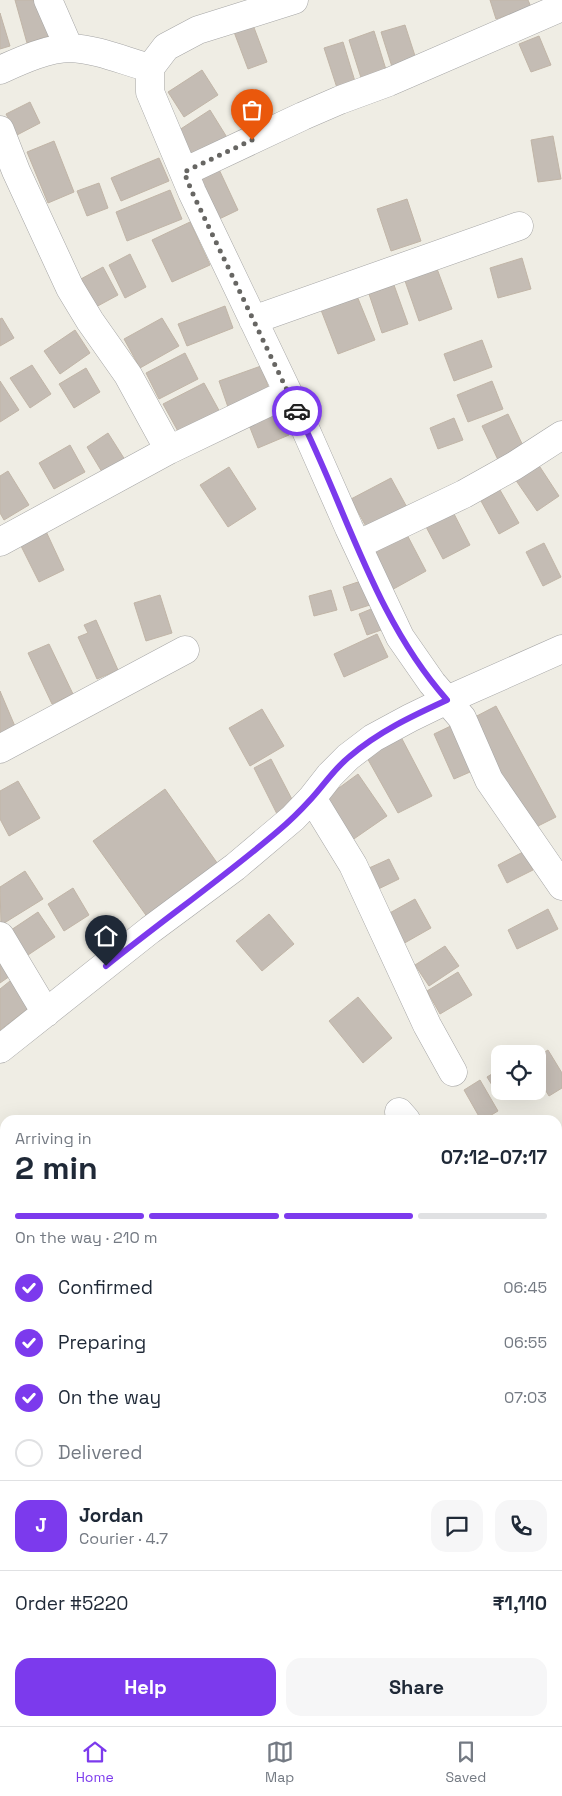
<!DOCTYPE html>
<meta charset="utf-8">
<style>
body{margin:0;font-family:"Space Grotesk",sans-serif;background:#f6f6f7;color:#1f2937;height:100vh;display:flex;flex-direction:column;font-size:19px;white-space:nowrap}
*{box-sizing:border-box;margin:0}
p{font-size:16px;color:#747a83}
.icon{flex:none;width:28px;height:28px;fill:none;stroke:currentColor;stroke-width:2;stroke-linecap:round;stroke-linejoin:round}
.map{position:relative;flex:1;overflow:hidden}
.panel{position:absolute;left:0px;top:1115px;width:562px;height:611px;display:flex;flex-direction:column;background:#fff;border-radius:15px 15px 0 0;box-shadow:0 5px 20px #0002}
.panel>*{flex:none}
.fabs{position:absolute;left:491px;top:1045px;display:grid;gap:10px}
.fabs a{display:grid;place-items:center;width:55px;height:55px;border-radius:10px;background:#fff;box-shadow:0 5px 20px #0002;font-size:25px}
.pin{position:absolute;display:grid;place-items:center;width:42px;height:42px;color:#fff;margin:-51px -21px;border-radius:50% 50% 50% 0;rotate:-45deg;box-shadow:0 0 5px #0007}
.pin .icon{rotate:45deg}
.courier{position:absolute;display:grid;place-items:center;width:50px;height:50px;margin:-25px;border:4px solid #7c3aed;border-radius:50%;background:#fff;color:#222;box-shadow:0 1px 6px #0007}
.head em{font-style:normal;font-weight:700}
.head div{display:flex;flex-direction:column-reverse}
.head{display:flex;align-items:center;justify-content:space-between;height:85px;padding:0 15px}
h1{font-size:32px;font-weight:700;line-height:38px}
.bar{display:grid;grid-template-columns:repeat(4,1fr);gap:8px 5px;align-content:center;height:60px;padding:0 15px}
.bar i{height:6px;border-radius:4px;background:#e0e1e3}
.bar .active{background:#7c3aed}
.bar p{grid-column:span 4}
.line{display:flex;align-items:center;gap:12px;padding:0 15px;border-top:1px solid #e0e1e3}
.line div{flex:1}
.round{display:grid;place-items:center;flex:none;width:52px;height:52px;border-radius:15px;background:#f6f6f7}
ol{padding:0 15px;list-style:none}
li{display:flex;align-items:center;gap:15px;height:55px}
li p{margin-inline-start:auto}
li .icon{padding:5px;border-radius:50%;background:#7c3aed;color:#fff;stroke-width:4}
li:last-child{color:#747a83}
li i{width:28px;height:28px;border:2px solid #e0e1e3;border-radius:50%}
.action{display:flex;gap:10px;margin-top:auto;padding:10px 15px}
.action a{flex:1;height:58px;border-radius:15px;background:#7c3aed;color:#fff;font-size:20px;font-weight:700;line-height:58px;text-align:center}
.action a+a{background:#f6f6f7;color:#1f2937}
.tab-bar{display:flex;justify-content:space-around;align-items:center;height:70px;border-top:1px solid #e0e1e3;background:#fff;font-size:14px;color:#747a83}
.tab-bar a{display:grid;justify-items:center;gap:2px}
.tab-bar .active{color:#7c3aed}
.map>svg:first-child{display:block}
.building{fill:#c4bcb4;stroke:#c1b5a7}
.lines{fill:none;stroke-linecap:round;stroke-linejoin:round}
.minor-casing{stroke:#a5a5a5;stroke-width:29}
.minor{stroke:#fff;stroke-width:28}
.done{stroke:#676663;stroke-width:5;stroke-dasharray:0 9}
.route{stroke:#7c3aed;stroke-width:6}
</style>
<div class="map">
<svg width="562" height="1726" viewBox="0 0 562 1726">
<rect width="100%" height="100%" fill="#efede4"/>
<path class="building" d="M15,0h23l11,36 -22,7z
M490,0h38l3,7 -35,12z
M0,13l10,33 -10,3z
M250,17l17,45 -19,7 -17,-45z
M405,25l12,37 -24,8 -12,-38z
M374,31l14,45 -25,8 -14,-44z
M539,36l12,29 -20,7 -12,-28z
M343,42l14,46 -18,6 -15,-46z
M202,70l16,25 -34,22 -16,-25z
M30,102l10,21 -23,12 -11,-21z
M210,110l18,29 -34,21 -18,-28z
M553,136l8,43 -23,3 -7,-42z
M54,141l20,51 -26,11 -21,-51z
M159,158l10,23 -48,20 -10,-23z
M216,163l22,47 -23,11 -22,-47z
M99,183l9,25 -21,8 -10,-25z
M170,190l12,29 -55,22 -11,-29z
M407,199l14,42 -30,10 -14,-42z
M190,222l20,43 -38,17 -20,-42z
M130,254l16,33 -21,11 -16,-33z
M522,258l9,31 -33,9 -8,-30z
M436,266l16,43 -33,12 -15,-43z
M103,267l15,28 -24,13 -15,-28z
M394,285l14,39 -26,9 -13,-39z
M357,296l18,44 -37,14 -17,-44z
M225,306l8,22 -46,18 -9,-22z
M2,318l12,20 -14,8v-27z
M162,318l17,28 -39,22 -16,-29z
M75,330l15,23 -30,21 -16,-23z
M482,340l10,27 -38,14 -10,-27z
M185,353l13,26 -39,20 -13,-26z
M32,365l19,29 -21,14 -20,-30z
M261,366l10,29 -42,15 -10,-29z
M86,368l14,24 -26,16 -15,-24z
M0,381l19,29 -19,12z
M492,381l11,28 -35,13 -11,-27z
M204,383l17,31 -41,21 -17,-31z
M278,407l11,28 -31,13 -11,-28z
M508,414l17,36 -26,12 -17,-36z
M454,418l9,22 -25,9 -8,-21z
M108,433l19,30 -22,14 -18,-30z
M70,445l15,27 -31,17 -15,-26z
M538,464l21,32 -22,15 -22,-32z
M229,467l27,42 -28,18 -28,-42z
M8,471l21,34 -25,15 -4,-7v-37z
M391,478l18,33 -40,21 -18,-33z
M500,490l19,33 -20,11 -18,-33z
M451,508l19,37 -27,14 -19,-36z
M44,527l20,43 -25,12 -21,-42z
M404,529l22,42 -38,21 -23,-43z
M544,543l17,34 -18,9 -17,-34z
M364,580l9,24 -22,7 -8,-24z
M331,590l6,20 -23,6 -5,-20z
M160,595l12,38 -26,8 -12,-38z
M376,607l8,22 -17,6 -8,-21z
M96,620l22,50 -21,9 -19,-42 10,-4 -4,-8z
M377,634l11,23 -44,20 -10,-23z
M49,644l24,50 -21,10 -24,-51z
M0,691l17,40 -17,7z
M496,706l60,111 -26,13 -59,-111z
M262,709l22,37 -34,20 -21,-38z
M457,723l20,46 -23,10 -20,-45z
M401,737l31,59 -34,17 -32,-57z
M271,759l24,46 -18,9 -23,-46z
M358,774l29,42 -39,27 -27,-42z
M18,781l22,37 -31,18 -9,-17v-28z
M165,789l55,78 -72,51 -55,-77z
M523,852l10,18 -26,13 -9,-18z
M389,859l10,20 -31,15 -10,-21z
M25,871l18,28 -42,26 -1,-38z
M73,888l16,27 -25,16 -16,-27z
M415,899l16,29 -30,17 -15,-30z
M548,909l10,20 -41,20 -9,-19z
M38,912l17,25 -33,22 -17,-25z
M269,914l25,30 -32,27 -26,-30z
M445,946l14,20 -30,20 -14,-21z
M0,962l10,14 -10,7z
M458,972l14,23 -32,19 -13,-23z
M10,981l20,26 -30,23v-41z
M358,997l34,41 -29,25 -34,-42z
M548,1050l14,23v15l-13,8 -11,-18v-22z
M500,1069v22h10l-10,7 -13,-21z
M480,1080l18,31 -15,9h-2l-17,-30z
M562,1542v31l-4,-3v-22z
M558,1663l4,3v19l-4,7z
M5,1706v15h24l3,5h-32v-17z"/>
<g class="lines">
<g class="minor-casing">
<path id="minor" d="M48,0l21,48
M294,0l-96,30 -32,17 -16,21v24l42,100 112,234 45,102 51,109 32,46 30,35 27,62 73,106
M0,70c20,-9 48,-22 70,-22 27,1 54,13 80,20
M0,130l16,41 54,117 20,33 38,54 41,75
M184,172l119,-56 37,-16 49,-18 173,-75
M253,320l266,-94
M0,542l169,-92 119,-57
M357,545l107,-51 50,-28 48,-31
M0,749l185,-99
M312,798l41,67 74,160 26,47
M0,936l46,77
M0,1049l150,-119 85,-63 58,-49 19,-20 18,-23 18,-18 25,-19 37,-20 37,-18 115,-51
M399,1112l7,8
M0,1155l5,5
M558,1247l4,12
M0,1266l5,-4
M558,1309l4,-6
M558,1464l4,-8
M0,1471l5,-3
M558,1514l4,3
M558,1619l4,-7
M558,1718l4,2
M198,1721l2,5"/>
</g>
<use href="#minor" class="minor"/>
</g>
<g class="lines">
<path class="done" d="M252,140l-68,32 8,20 105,219"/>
<path class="route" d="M106,966c57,-46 117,-88 172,-135 12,-10 23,-21 33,-32 13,-14 23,-30 38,-42 29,-25 63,-41 98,-57 -73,-82 -101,-193 -150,-289"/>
</g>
</svg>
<div class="fabs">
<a><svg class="icon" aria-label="locate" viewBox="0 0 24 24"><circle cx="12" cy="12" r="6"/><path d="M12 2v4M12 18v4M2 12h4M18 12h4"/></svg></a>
</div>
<div class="pin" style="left:252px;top:140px;background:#ea580c"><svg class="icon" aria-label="bag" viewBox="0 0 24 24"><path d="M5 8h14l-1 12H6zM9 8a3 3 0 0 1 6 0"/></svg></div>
<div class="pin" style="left:106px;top:966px;background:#1f2937"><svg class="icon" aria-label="home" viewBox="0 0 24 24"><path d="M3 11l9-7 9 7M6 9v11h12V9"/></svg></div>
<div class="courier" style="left:297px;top:411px"><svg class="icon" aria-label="car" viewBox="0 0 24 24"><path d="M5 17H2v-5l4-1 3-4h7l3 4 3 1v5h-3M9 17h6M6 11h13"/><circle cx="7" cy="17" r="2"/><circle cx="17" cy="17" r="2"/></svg></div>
<section class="panel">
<div class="head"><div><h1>2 min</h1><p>Arriving in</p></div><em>07:12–07:17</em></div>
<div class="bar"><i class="active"></i><i class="active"></i><i class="active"></i><i></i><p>On the way · 210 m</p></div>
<ol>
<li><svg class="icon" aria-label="check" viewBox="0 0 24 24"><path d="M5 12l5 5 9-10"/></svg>Confirmed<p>06:45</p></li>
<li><svg class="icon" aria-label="check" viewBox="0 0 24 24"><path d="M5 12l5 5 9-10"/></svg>Preparing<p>06:55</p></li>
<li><svg class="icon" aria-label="check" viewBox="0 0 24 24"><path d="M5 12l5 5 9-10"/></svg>On the way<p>07:03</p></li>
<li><i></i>Delivered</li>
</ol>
<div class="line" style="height:90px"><b class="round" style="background:#7c3aed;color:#fff">J</b><div><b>Jordan</b><p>Courier · 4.7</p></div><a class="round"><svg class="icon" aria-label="chat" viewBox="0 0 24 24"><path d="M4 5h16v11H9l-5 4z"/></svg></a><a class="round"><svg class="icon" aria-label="phone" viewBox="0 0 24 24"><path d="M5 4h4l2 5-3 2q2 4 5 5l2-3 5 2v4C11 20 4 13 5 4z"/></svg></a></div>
<div class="line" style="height:65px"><div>Order #5220</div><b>₹1,110</b></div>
<div class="action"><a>Help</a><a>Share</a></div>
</section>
</div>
<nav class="tab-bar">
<a class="active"><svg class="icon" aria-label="home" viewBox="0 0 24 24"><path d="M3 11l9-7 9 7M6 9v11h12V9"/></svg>Home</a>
<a><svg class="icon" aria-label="map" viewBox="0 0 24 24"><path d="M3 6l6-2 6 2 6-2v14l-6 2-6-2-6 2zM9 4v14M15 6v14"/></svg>Map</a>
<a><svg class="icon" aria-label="saved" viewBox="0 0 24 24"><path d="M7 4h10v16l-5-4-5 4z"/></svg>Saved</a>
</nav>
